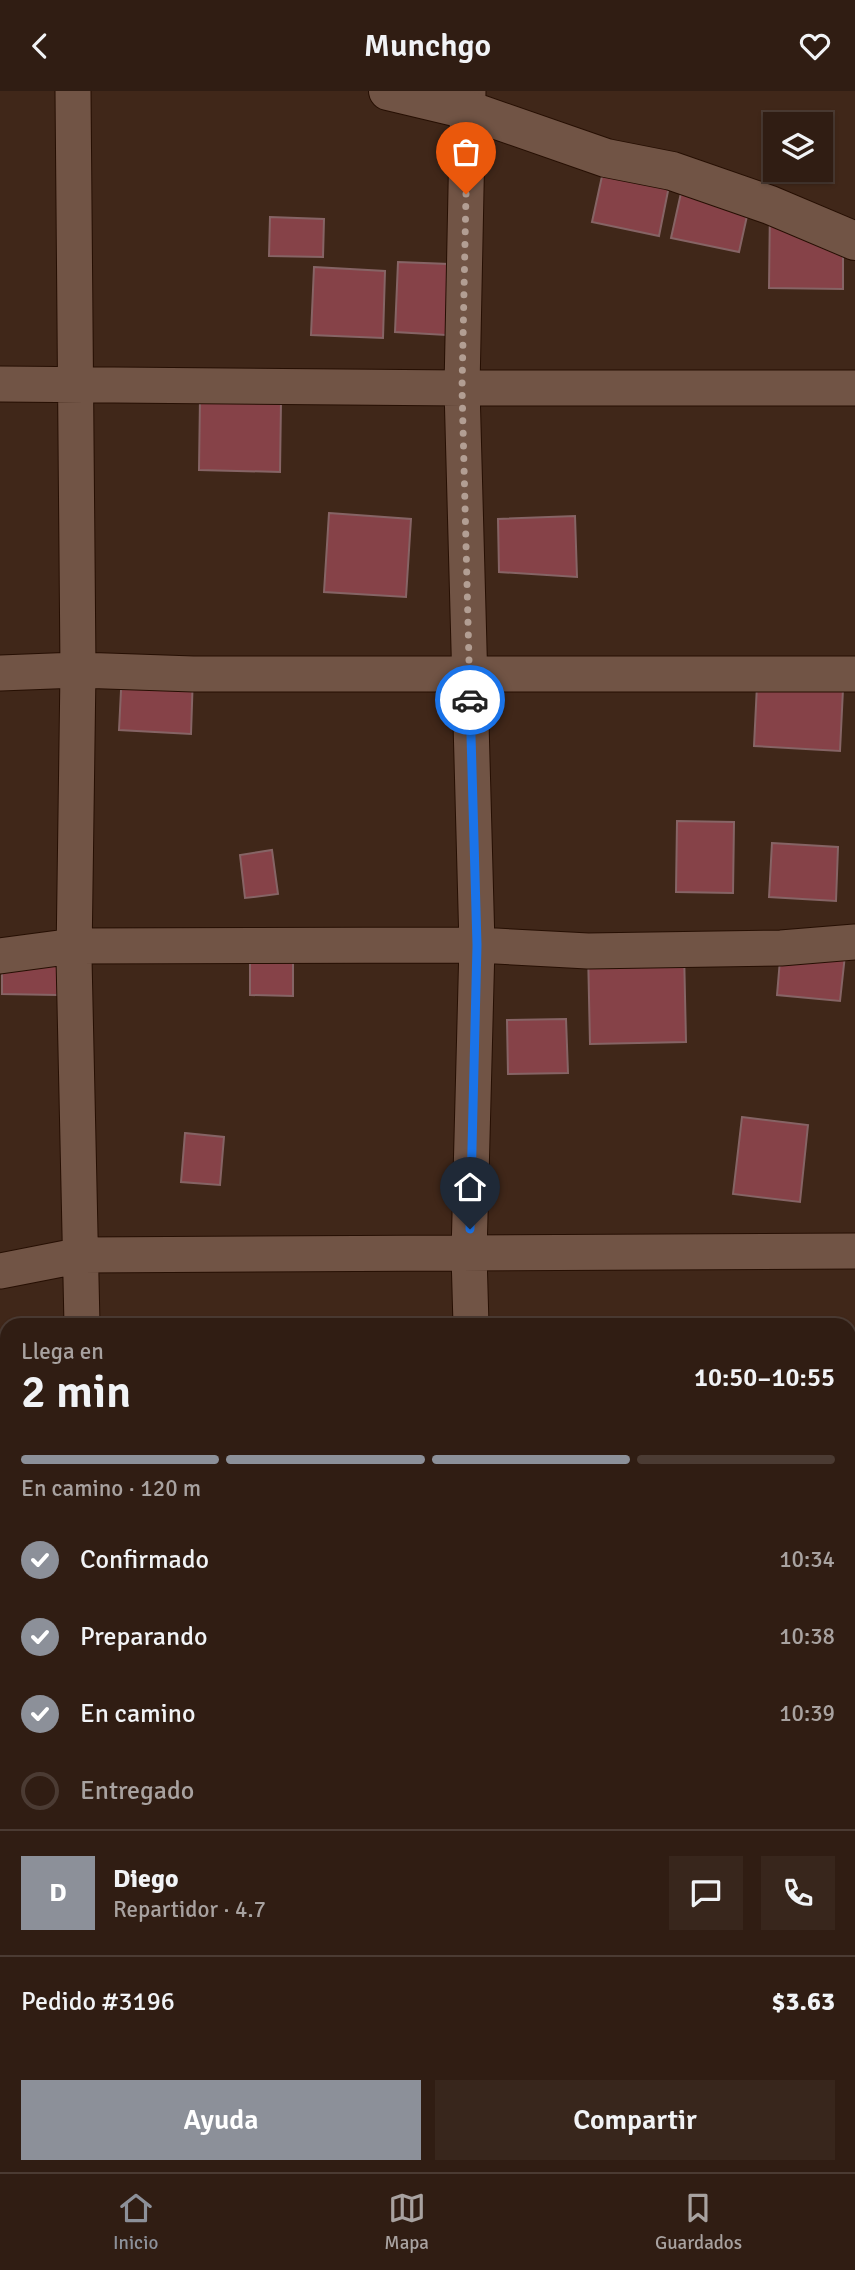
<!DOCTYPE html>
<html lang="es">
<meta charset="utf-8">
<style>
body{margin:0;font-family:Signika,sans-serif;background:#38261c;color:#f1f3f6;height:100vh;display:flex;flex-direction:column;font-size:26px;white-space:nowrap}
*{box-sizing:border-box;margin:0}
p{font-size:23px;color:#a8a2a0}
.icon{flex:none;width:38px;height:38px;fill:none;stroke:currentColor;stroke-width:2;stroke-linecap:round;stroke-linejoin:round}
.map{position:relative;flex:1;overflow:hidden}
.side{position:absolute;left:0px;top:1227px;width:856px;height:856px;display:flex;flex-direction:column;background:#301d13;border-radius:21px 21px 0 0;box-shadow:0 2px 5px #0004,0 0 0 2px #4b3b33}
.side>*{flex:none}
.fabs{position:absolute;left:763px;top:21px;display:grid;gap:14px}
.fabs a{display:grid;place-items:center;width:70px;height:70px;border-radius:0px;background:#301d13;box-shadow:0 2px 5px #0004,0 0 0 2px #4b3b33;font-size:35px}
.pin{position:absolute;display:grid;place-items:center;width:60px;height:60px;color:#fff;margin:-72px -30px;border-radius:50% 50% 50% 0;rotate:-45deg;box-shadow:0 0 7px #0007}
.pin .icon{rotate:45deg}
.courier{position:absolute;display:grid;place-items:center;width:70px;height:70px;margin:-35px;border:5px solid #1a73e8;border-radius:50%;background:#fff;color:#222;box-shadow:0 2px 9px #0007}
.overview em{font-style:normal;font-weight:600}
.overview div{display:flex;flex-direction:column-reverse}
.overview{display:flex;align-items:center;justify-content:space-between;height:119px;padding:0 21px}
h1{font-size:46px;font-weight:600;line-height:52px}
.bar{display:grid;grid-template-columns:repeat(4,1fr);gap:10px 7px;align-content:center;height:84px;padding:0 21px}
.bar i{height:9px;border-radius:5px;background:#4b3b33}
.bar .selected{background:#8c9099}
.bar p{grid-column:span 4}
.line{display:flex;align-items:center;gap:18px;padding:0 21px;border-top:2px solid #4b3b33}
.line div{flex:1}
.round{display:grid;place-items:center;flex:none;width:74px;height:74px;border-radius:0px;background:#38261c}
ol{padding:0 21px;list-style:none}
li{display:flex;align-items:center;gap:21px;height:77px}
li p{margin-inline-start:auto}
li .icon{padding:7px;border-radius:50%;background:#8c9099;color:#fff;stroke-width:4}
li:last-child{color:#a8a2a0}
li i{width:38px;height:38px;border:4px solid #4b3b33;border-radius:50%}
.action{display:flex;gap:14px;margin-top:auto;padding:14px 21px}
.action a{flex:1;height:80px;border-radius:0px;background:#8c9099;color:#fff;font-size:28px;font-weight:600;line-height:80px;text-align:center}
.action a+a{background:#38261c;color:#f1f3f6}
header{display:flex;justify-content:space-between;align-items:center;height:91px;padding:0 21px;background:#301d13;font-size:32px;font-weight:600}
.menu{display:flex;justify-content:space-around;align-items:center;height:98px;border-top:2px solid #4b3b33;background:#301d13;font-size:19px;color:#a8a2a0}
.menu a{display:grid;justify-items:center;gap:4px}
.menu .selected{color:#8c9099}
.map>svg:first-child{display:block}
.building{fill:#864248;stroke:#866465;stroke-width:2}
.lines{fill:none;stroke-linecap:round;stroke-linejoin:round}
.street-casing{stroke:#260f03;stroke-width:37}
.secondary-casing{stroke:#260f03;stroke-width:40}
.street{stroke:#715445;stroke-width:35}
.secondary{stroke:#715445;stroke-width:38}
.done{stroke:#b29e93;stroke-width:7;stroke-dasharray:0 12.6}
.route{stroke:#1a73e8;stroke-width:9}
</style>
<header><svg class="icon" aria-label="back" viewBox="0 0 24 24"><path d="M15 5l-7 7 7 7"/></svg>Munchgo<svg class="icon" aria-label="heart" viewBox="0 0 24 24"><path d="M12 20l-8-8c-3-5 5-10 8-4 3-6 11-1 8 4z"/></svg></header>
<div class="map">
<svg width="855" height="2081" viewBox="0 0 855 2081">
<rect width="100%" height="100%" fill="#402719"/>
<path class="building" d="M606,67l66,13 -13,65 -67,-14z
M683,93l68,14 -12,54 -68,-14z
M770,114l73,31v53l-74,-1z
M270,126l54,2 -1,38 -54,-1z
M398,171l51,2 -3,71 -51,-3z
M314,176l71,4 -2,67 -72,-3z
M200,307l81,3 -1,71 -81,-2z
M329,422l82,6 -5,78 -82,-5z
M575,425l2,61 -78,-5 -1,-53z
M122,580l71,3 -2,60 -72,-4z
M757,594l86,4 -3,62 -86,-5z
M677,730l57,1 -1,71 -57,-1z
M772,752l66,4 -2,54 -67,-4z
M272,759l6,44 -33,4 -5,-43z
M250,853l43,1v51l-43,-1z
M781,857l64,7 -5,46 -63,-6z
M684,859l2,92 -96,2 -2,-93z
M2,865l72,2 -17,37 -55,-1z
M566,928l2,54 -60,1 -1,-54z
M742,1026l66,8 -8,77 -67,-8z
M185,1042l39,4 -4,48 -39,-3z
M159,2076h51v5h-51z"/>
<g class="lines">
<g class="street-casing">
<path id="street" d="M73,0l5,579 -4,288 8,367
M468,0l-6,297 15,557 -8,309 2,71
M0,293l462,4h393
M0,582l78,-3 115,4h662
M0,865l74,-10 403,-1 111,6 193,-3 74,-6
M0,1180l82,-16 773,-4
M849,1614h6
M0,1664l7,1
M0,1929h7
M849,1932h6
M85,2076v5"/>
</g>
<g class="secondary-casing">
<path id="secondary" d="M388,0l80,19 138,48 66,13 98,34 85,36"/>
</g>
<use href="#street" class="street"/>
<use href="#secondary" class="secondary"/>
</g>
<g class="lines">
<path class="done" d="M466,103l-4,194 8,312"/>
<path class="route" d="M470,1138l7,-284 -7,-245"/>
</g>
</svg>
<div class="fabs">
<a><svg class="icon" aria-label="layers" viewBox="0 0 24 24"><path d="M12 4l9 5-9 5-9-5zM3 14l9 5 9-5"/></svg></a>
</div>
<div class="pin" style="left:466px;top:103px;background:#ea580c"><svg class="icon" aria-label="bag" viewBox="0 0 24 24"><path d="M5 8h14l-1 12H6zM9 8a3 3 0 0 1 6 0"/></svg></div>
<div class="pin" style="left:470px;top:1138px;background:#1f2937"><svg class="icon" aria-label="home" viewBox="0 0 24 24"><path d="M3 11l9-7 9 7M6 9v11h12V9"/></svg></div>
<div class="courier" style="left:470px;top:609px"><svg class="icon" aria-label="car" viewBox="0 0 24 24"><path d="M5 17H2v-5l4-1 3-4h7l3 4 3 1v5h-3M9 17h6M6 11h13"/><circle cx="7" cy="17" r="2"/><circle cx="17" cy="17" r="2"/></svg></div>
<section class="side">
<div class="overview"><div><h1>2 min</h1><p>Llega en</p></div><em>10:50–10:55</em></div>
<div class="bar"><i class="selected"></i><i class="selected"></i><i class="selected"></i><i></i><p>En camino · 120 m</p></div>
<ol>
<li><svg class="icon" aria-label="check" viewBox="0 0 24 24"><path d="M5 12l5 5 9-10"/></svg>Confirmado<p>10:34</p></li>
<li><svg class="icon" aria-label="check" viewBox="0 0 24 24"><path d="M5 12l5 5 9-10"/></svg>Preparando<p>10:38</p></li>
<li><svg class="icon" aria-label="check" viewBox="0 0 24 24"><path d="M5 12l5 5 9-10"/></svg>En camino<p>10:39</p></li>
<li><i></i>Entregado</li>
</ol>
<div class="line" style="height:126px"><b class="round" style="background:#8c9099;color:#fff">D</b><div><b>Diego</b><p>Repartidor · 4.7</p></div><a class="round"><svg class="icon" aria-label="chat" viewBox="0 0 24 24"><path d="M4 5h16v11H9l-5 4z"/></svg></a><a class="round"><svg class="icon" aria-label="phone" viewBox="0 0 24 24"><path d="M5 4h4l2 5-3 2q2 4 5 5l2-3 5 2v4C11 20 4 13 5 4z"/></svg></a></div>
<div class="line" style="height:91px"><div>Pedido #3196</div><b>$3.63</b></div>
<div class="action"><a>Ayuda</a><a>Compartir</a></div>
</section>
</div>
<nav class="menu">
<a class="selected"><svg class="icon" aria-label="home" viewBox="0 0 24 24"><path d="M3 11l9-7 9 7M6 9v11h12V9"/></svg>Inicio</a>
<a><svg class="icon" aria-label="map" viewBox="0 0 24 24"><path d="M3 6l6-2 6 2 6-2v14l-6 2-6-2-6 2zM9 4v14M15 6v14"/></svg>Mapa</a>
<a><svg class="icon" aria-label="saved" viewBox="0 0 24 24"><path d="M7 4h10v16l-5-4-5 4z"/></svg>Guardados</a>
</nav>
